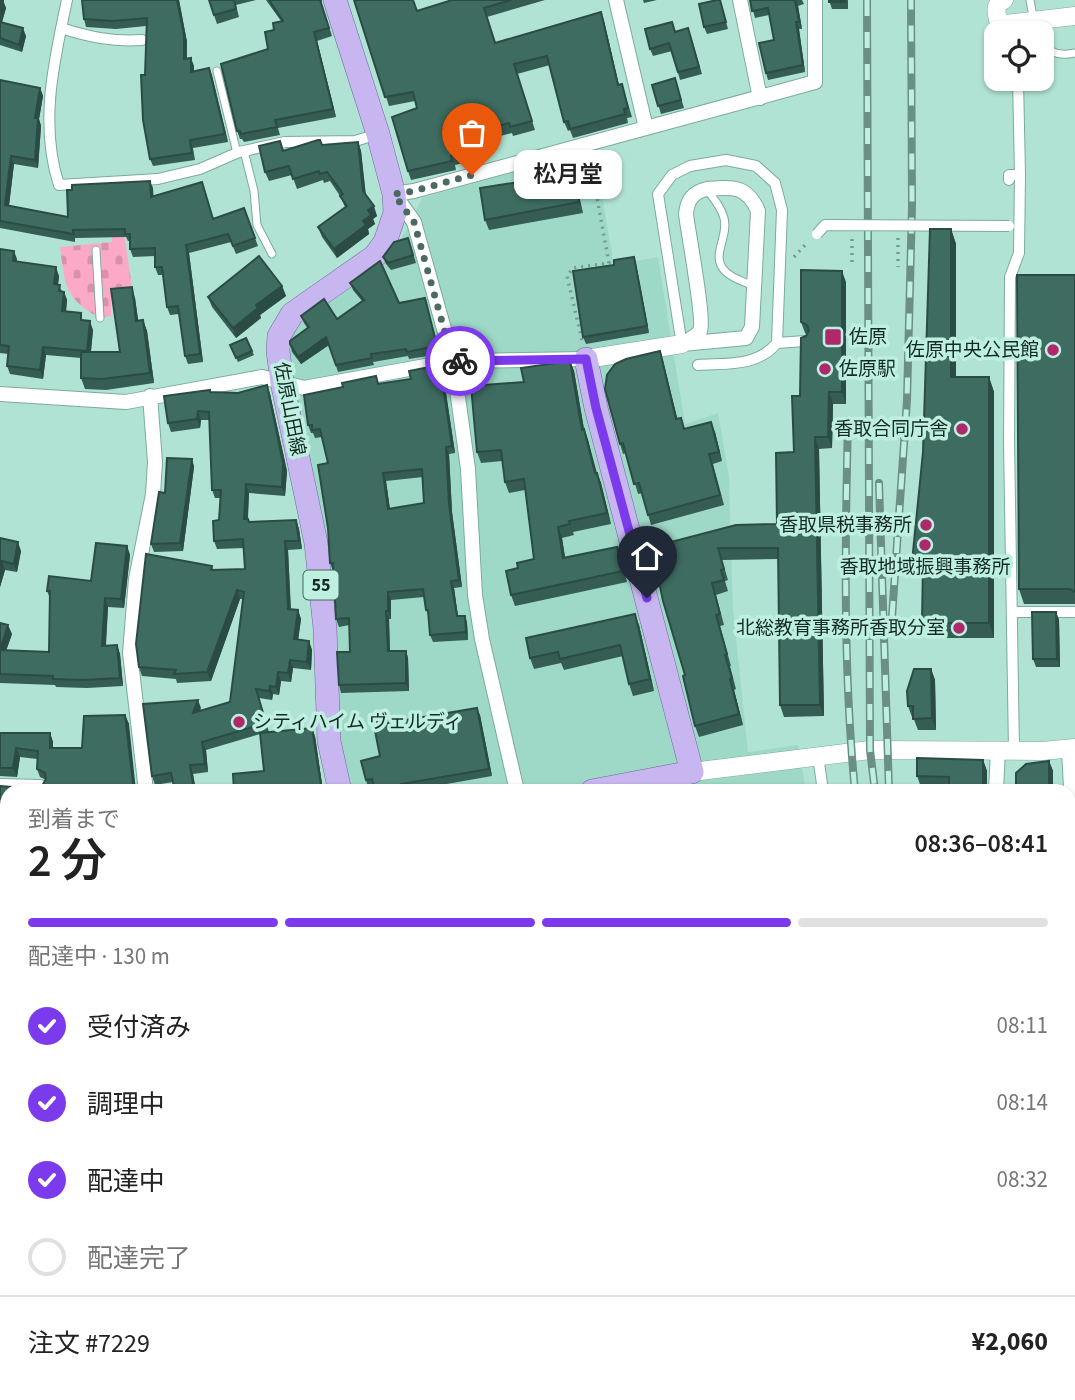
<!DOCTYPE html>
<html lang="ja">
<meta charset="utf-8">
<style>
body{margin:0;font-family:"Source Sans 3","Noto Sans JP",sans-serif;background:#f2f2f2;color:#222;height:100vh;display:flex;flex-direction:column;font-size:26px;white-space:nowrap}
*{box-sizing:border-box;margin:0}
p{font-size:23px;color:#767676}
.icon{flex:none;width:38px;height:38px;fill:none;stroke:currentColor;stroke-width:2;stroke-linecap:round;stroke-linejoin:round}
.map{position:relative;flex:1;overflow:hidden}
.panel{position:absolute;left:0px;top:784px;width:1076px;height:616px;display:flex;flex-direction:column;background:#fff;border-radius:21px 21px 0 0;box-shadow:0 2px 5px #0004}
.panel>*{flex:none}
.controls{position:absolute;left:984px;top:21px;display:grid;gap:14px}
.controls a{display:grid;place-items:center;width:70px;height:70px;border-radius:14px;background:#fff;box-shadow:0 2px 5px #0004;font-size:35px}
.pin{position:absolute;display:grid;place-items:center;width:60px;height:60px;color:#fff;margin:-72px -30px;border-radius:50% 50% 50% 0;rotate:-45deg;box-shadow:0 0 7px #0007}
.pin .icon{rotate:45deg}
.courier{position:absolute;display:grid;place-items:center;width:70px;height:70px;margin:-35px;border:5px solid #7c3aed;border-radius:50%;background:#fff;color:#222;box-shadow:0 2px 9px #0007}
.bubble{position:absolute;height:49px;border-radius:14px;background:#fff;box-shadow:0 2px 5px #0004;font-size:23px;font-weight:600;line-height:49px;text-align:center}
.overview em{font-style:normal;font-weight:600}
.overview div{display:flex;flex-direction:column-reverse}
.overview{display:flex;align-items:center;justify-content:space-between;height:119px;padding:0 28px}
h1{font-size:46px;font-weight:600;line-height:52px}
.bar{display:grid;grid-template-columns:repeat(4,1fr);gap:10px 7px;align-content:center;height:84px;padding:0 28px}
.bar i{height:9px;border-radius:5px;background:#e0e0e0}
.bar .active{background:#7c3aed}
.bar p{grid-column:span 4}
.line{display:flex;align-items:center;gap:18px;padding:0 28px;border-top:2px solid #e0e0e0}
.line div{flex:1}
ol{padding:0 28px;list-style:none}
li{display:flex;align-items:center;gap:21px;height:77px}
li p{margin-inline-start:auto}
li .icon{padding:7px;border-radius:50%;background:#7c3aed;color:#fff;stroke-width:4}
li:last-child{color:#767676}
li i{width:38px;height:38px;border:4px solid #e0e0e0;border-radius:50%}
.map>svg:first-child{display:block}
.built{fill:#9ed9c8}
.cemetery{fill:url(#cemetery-stones)}
.lines{fill:none;stroke-linecap:round;stroke-linejoin:round}
.service-casing{stroke:#7bab9e;stroke-width:9}
.pedestrian-casing{stroke:#7bab9e;stroke-width:12}
.minor-casing{stroke:#7bab9e;stroke-width:16}
.tertiary-casing{stroke:#7bab9e;stroke-width:19}
.primary-casing{stroke:#7065a1;stroke-width:24}
.path{stroke:#769c91;stroke-width:3.5;stroke-dasharray:2 5;stroke-linecap:butt}
.service{stroke:#fff;stroke-width:7}
.pedestrian{stroke:#fff;stroke-width:10}
.minor{stroke:#fff;stroke-width:14}
.tertiary{stroke:#fff;stroke-width:18}
.primary{stroke:#c7b6ef;stroke-width:23}
.rail-casing{stroke:#6b8f84;stroke-width:8}
.rail{stroke:#bef0e2;stroke-width:5;stroke-dasharray:16;stroke-linecap:butt}
.pedestrian-bridge-casing{stroke:#7bab9e;stroke-width:12;stroke-linecap:butt}
.pedestrian-bridge{stroke:#fff;stroke-width:10}
.wall{fill:#355d53;fill-rule:evenodd}
.shaded-wall{fill:#2b4c44}
.building{fill:#3e6c61;stroke:#2b4c44;stroke-width:2;fill-rule:evenodd}
.done{stroke:#4c6a62;stroke-width:7;stroke-dasharray:0 12.6}
.route{stroke:#7c3aed;stroke-width:9}
.poi-dot{fill:#af286b;stroke:#bef0e2;stroke-width:2.5}
.labels{text-anchor:middle;dominant-baseline:central;stroke-width:7;stroke-linejoin:round;paint-order:stroke}
.shield{fill:#bef0e2;stroke:#48655d;stroke-width:2}
.shield-label{font-size:18px;font-weight:bold;fill:#162924}
.poi-label{font-size:19px;fill:#162924;stroke:#bef0e2;text-anchor:end}
.street-label{font-size:19px;fill:#162924;stroke:#bef0e2}
</style>
<div class="map">
<svg width="1075" height="1400" viewBox="0 0 1075 1400">
<defs>
<pattern id="cemetery-stones" width="16" height="16" patternUnits="userSpaceOnUse" patternTransform="scale(1.75)"><rect width="16" height="16" fill="#fca9c8"/><path d="M2 7V4a2 2 0 0 1 4 0v3zM10 15v-3a2 2 0 0 1 4 0v3z" fill="#d791ac"/></pattern>
</defs>
<rect width="100%" height="100%" fill="#b1e3d4"/>
<path class="built" d="M594,149l20,116 44,-8 27,167 33,-11 11,63 4,133 15,143 50,-7 8,46h-454l-9,-27 -45,-362 -11,-56 6,-20 92,-67 21,-28 16,-33z
M377,1393h420l-42,7h-318z"/>
<path class="cemetery" d="M124,233l8,54 -21,3v26l-11,2c-36,-20 -35,-33 -40,-71l52,-5v-8z"/>
<g class="lines">
<g class="service-casing">
<path id="service" d="M1030,0l6,33
M1041,41c8,13 21,15 34,12
M217,71l20,82 7,-2 10,40 3,34 15,29
M707,190c7,9 14,17 17,28 5,19 -14,38 1,53 7,8 21,11 30,16
M96,250l4,68
M968,1393l2,7"/>
</g>
<g class="pedestrian-casing">
<path id="pedestrian" d="M67,0c-13,61 -28,124 -8,185l99,-6 42,-10 39,-17 46,-10 70,-1 23,-7
M61,28c28,9 52,14 81,12
M1009,180v-5h11l-2,-96
M680,333l-22,-139 14,-19 18,-9 36,-6 30,6 19,17 7,27 -5,133
M698,365c29,-2 59,2 79,-22l28,-2
M1013,612h62
M1014,750l-5,-309 1,-164 9,-24 1,-78
M818,756l5,35"/>
</g>
<g class="minor-casing">
<path id="minor" d="M740,0l20,98
M646,128l169,-46v-82
M707,189c25,-2 40,-4 51,22l-6,116 -6,11 -64,6c6,-4 15,-8 18,-13 5,-11 -12,-99 -14,-117 1,-14 7,-22 21,-25z
M0,394l126,8 136,-25 42,11 149,-27 133,-2
M1069,749l6,116
M0,786l40,1
M146,791l-16,-138 6,-74 17,-85 2,-32 -5,-66
M517,791l-35,-152 -7,-44 -7,-126 -15,-108 -39,-139 -20,-28 20,-3 232,-63 -30,-128
M996,791l2,-41
M0,913l7,1
M1069,1032l6,-1
M0,1262l7,8
M125,1400v-7
M537,1400l1,-7"/>
</g>
<g class="tertiary-casing">
<path id="tertiary" d="M1004,0c-10,5 -8,10 -6,20l7,4 70,-8
M586,359l96,-15
M692,772l178,-22 172,1 33,-3"/>
</g>
<g class="primary-casing">
<path id="primary" d="M335,0l43,134 16,60 1,19 -10,29 -10,14 -83,58 -13,22 -1,15 4,31 34,161 9,86 4,112 11,50
M586,359l10,49 96,364 -100,19
M1069,1302l6,-2
M328,1395l19,5
M825,1400l17,-7"/>
</g>
<path class="path" d="M898,238v29
M852,239v24
M794,257l14,-15
M582,340l-15,-64 6,-8 36,-5 -19,-103"/>
<use href="#service" class="service"/>
<use href="#pedestrian" class="pedestrian"/>
<use href="#minor" class="minor"/>
<use href="#tertiary" class="tertiary"/>
<use href="#primary" class="primary"/>
<g class="rail-casing">
<path id="rail" d="M867,0l3,750 5,41
M848,420c-3,123 -5,248 7,371
M879,483l10,308
M892,617l15,-217 5,-194 -1,-206
M1005,1393l3,7"/>
</g>
<use href="#rail" class="rail"/>
<g class="pedestrian-bridge-casing">
<path id="pedestrian-bridge" d="M817,234l8,-9 184,1"/>
</g>
<use href="#pedestrian-bridge" class="pedestrian-bridge"/>
</g>
<path class="wall" d="M0,0h4v3l2,5 -4,14 24,14 -4,16 -22,-7z
M82,0h97l8,42v17l7,7v5l15,-3 19,74 -35,6 2,12 -42,6 -3,-7 -5,-84 1,-49 -30,3 -30,-2 -2,-8z
M209,0h47l-20,5 3,12 -22,7z
M266,0h56v4l10,32 -15,5 19,76 -58,11 2,7 -36,7 -2,-3h-2l-3,-8 31,-82 6,-19 7,-9z
M354,0l63,11 35,-11h93l-58,17 9,26 105,-31 3,9 15,64 3,-1 10,33 -5,1 1,5 -55,15 -3,-8 -2,1 -4,-9 -14,-57 -33,9 18,56 -22,6 -1,-3 -32,8 5,17 -30,7 1,5 -45,10 -3,-9 9,-63 -2,-7 -26,5z
M643,0h14l-13,3z
M720,0l8,29 -21,5 -3,-7z
M750,0h52l2,4 -6,2 4,23h-3l6,43 -37,8 -2,-7 8,-33 -5,-25 -14,3z
M829,0h19v9h-16z
M676,32l15,4 11,38 -22,6 -8,-29 -19,5 -3,-7z
M675,78l9,30 -23,6 -9,-29z
M0,80l40,8 3,8 -4,23 2,7 -3,42 -24,-4 -5,42 59,11 85,-29v8l61,23 30,-11 14,38 -22,8 -5,-12 -42,11 14,109 -15,2 -3,-8 -6,-42 -9,1 -3,-8 -4,-32h-5l-3,-8v-11l-22,1 -3,-8v-8h-2l-2,-4 -51,1v4l-75,-14z
M358,142l3,9 5,44 11,21 -4,3 2,5 -7,5 1,5 -32,24 -15,-21 -4,-10 27,-20 -5,-11 -10,-15 -6,2 -1,-3 -26,9 -5,-14 -23,6 -4,-9 19,-21 38,-6z
M575,185l8,28 -94,17 -4,-10 57,-30v2z
M951,229l5,15v133h33l5,15v246h-66l-6,-15v-46h-4l-6,-15z
M411,246l5,17 -25,7 -5,-6 -3,-7z
M0,249l14,2 2,11 43,14 -1,9 4,6 2,1 3,8 -1,12 18,8 9,10 -2,22h29l15,-54 3,23 5,-1 4,11 7,52 -48,7 -21,-1 -4,-11v-20l-35,-3 -3,24 -33,-5 -3,-8 1,-12 -8,-1z
M636,264l13,69 -63,11 -3,-7 31,-72z
M1075,275v329h-51l-5,-15z
M846,282v122h-13l-1,44 -13,1 5,267 -40,1 -4,-12 -2,-146 -56,1 6,20 -3,1 3,10 -12,4 8,30 -4,1 11,40h-1l6,23 -2,1 9,35 -44,12 -4,-11 -10,-51 -33,-128 125,-23 17,-72 6,-56 7,-62 -2,-1 -4,-11z
M350,283l49,20 28,2 13,49 -31,5 -1,-3 -35,6 1,3 -36,7 -9,-27 -28,19 -9,-12 -2,-8 18,-15 -4,-6 -3,-7 36,3 25,-18 -9,-11z
M282,286l4,10 -26,19 1,3 -25,20 -24,-31 -4,-10z
M246,338l8,17 -16,7 -8,-17z
M660,351l3,10 14,58 8,10 30,3 7,29 -9,3 11,41 -73,20 -9,-32 -4,1 -12,-41 -3,1 -3,-10z
M570,361l4,10 10,58 4,11 9,33 4,10 10,41 -38,8 1,3 -12,3 3,20 52,-11 10,35 -112,24 -4,-11 7,-27 16,-9 -9,-69 -16,3 -4,-11 -3,-21 -21,2 -4,-11 47,-70z
M440,365l3,8 12,80 -6,1 3,58 10,75 -8,1 4,28h7l2,7 1,17 -35,2 -3,-7 -1,-18 -3,-7 -2,-13 -33,3v19h-2l1,32h16l2,7 1,33 -68,2 -2,-8 11,-33 -1,-27 -10,2 -3,-8 -3,-48 -3,-8 -2,-100 -6,-26 -7,1 -2,-5h-2l-3,-8 71,-41 32,-5zM423,477l1,26 -34,6 -4,-28z
M267,385l3,9 17,77 -2,25 -36,-3 -1,26 1,3 47,-2 3,9 3,20 -14,1 3,59 7,1 3,9 -3,21 11,1 3,9 -1,20 -18,-2 -2,14 -10,-1 -2,14 -6,-1 -1,6 -13,-2 10,34h-3l49,4 8,55h-89l30,-20 -4,-37 -54,16 2,22 -15,2 3,17h-21l-2,-9 -18,3 -3,-9 49,-68 -1,3 30,-9 13,-103h-3l-29,82 -34,2 -1,-4 -34,-3 -3,-9 73,-101 1,4 32,-1 -1,-21 -27,1 -3,-8 5,-21 1,-22h-5l-3,-8 -2,-70h-9l-1,8 -29,4 -3,-9 43,-31 27,1z
M192,459l2,8 -11,84 -29,1 -3,-8 14,-51z
M0,538l21,13 -4,21 -12,-2 -5,17z
M127,546l3,9 -6,53 -16,-1 -2,39 11,-1 3,9 3,32 -36,2 -31,-1 -1,-2 -55,-2v-60l12,11 -6,17 43,1 1,-54 -3,-7 44,-10z
M1056,612l3,8 1,47h-24l-3,-8z
M639,625l15,66 -21,5 -4,-12 -6,-28 -59,14 -3,-7 -27,6 -4,-11z
M931,669l4,11 1,50h-18l-5,-13h-1l-4,-11z
M125,715l4,9 -87,62 4,-6 -6,-3 -3,-8v-10l-17,-2 -3,20 -17,-1v-43h50l3,9v6h29z
M480,715l12,61 -85,15h-32l-1,-5 -6,1 -2,-7 14,-24 8,-34z
M983,760l4,11v20h-38v-3l-28,-1 -4,-11z
M1049,761l4,10v20h-37z
M0,920l7,1v121l-7,-1z
M7,1051v42l-7,-3v-26l1,1z
M0,1118l7,3v85l-7,-3z
M1075,1238v31l-6,2v-31z
M7,1282v53l-7,1v-50z
M7,1393h109l-1,5z
M544,1393h203l1,6 -8,1h-194z"/>
<path class="shaded-wall" d="M1,0h3v3l2,5 -6,21z
M177,0h2l8,42 -1,24 -2,-7z
M795,0l3,6 4,23 -3,-7z
M601,12l3,9 17,74 -3,-10z
M796,22l3,7 6,43 -2,-7z
M23,28l3,8 -4,16 -3,-7z
M314,32l3,9 19,76 -3,-8z
M191,58l3,8v13l-3,-7z
M209,68l3,7 16,67 -3,-8z
M40,88l3,8 -4,23 2,7 -3,42 -3,-8v-42z
M358,142l3,9 5,49 -3,-9z
M11,156l3,8 -6,49 -3,-8z
M150,181l3,7 1,17 -3,-8z
M575,185l4,10 4,18 -4,-11z
M374,206l3,10 -4,3 2,5 -7,5 1,5 -32,24 -3,-9 29,-28 5,-11z
M951,229l5,15v148l-5,-15z
M186,245l3,8 14,109 -3,-8z
M14,251l3,8 -1,11 -3,-9z
M634,257l2,7 13,69 -2,-7z
M56,267l3,9 -2,17 -3,-9z
M842,271l4,11v122l-4,-12z
M282,286l4,10 -26,19 1,3 -25,20 -3,-10 23,-23z
M132,287l3,11 5,34 -4,-11z
M64,292l3,8 -2,20 -3,-9z
M143,320l4,11 7,52 -4,-10z
M90,321l3,9 -3,29 -3,-8z
M326,337l3,8 -28,19 -3,-7z
M43,347l3,8 -3,24 -3,-9z
M660,351l3,10 17,68 -4,-10z
M570,361l4,10 12,70 -4,-11z
M440,365l3,8 12,80 -3,-7z
M989,377l5,15v246l-5,-15z
M267,385l3,9 17,77 -2,25 -3,-9z
M829,392l4,12 -1,44 -4,-11z
M198,411l3,9 -1,8 -3,-9z
M711,422l4,10 7,29 -3,-9z
M584,429l4,11 11,44 -4,-11z
M815,437l4,12 5,267 -4,-11z
M446,447l3,7 3,58 10,75 -3,-7 -10,-76z
M192,459l2,8 -11,84 -3,-8z
M383,473l3,8 5,36 -3,-8z
M597,473l4,10 10,41 -4,-11z
M246,484l3,9 -2,35 -3,-9z
M296,520l3,9 3,20 -3,-8z
M558,527l4,11 5,31 -4,-11z
M285,541l3,9 3,68 -3,-9z
M18,542l3,9 -4,21 -3,-8z
M127,546l3,9 -6,53 -3,-9z
M2,561l3,9 -5,17v-20z
M451,581l3,7 5,36 -2,-8z
M237,590l3,9 -29,82 -4,-9z
M388,592l3,8v19l-3,-8z
M105,598l3,9 -3,48 -3,-9z
M298,610l3,9 -4,29 -3,-9z
M386,611l3,8 1,40 -2,-8z
M1056,612l3,8 1,47 -3,-8z
M635,614l4,11 15,66 -4,-12z
M465,616l2,7 1,17 -2,-8z
M8,625l4,9 -9,25 -3,-9z
M309,641l3,9 -1,20 -4,-8z
M117,645l3,9 3,32 -3,-8z
M406,651l2,7 1,33 -3,-8z
M290,660l3,8 -2,14 -3,-9z
M931,669l4,11 1,50 -4,-12z
M278,672l3,9 -2,14 -3,-8z
M730,679l4,11 9,35 -4,-11z
M270,686l3,8 -1,6 -3,-9z
M198,700l3,8 -5,14 -3,-9z
M477,708l3,7 12,61 -3,-7z
M125,715l4,9 7,67 -3,-8z
M312,728l3,8 8,55h-1z
M50,733l3,9v15l-3,-9z
M202,742l4,8 2,22 -3,-8z
M16,748l4,9 -3,20 -4,-9z
M983,760l4,11v20h-4z
M1049,761l4,10v20h-2l-2,-4z
M190,765l3,9 3,17h-2z
M7,811v30l-7,46v-30z
M83,1393h3l1,4 -1,3h-5z
M307,1393h5l-1,7h-6z
M1075,1394v6h-8z"/>
<path class="building" d="M0,0h3l-3,11z
M82,0h95l7,35v24l7,-1v14l18,-4 16,66 -35,6 2,13 -42,6 -7,-39 -2,-45h4l2,-57 -34,3 -29,-2z
M209,0h25l2,9 -22,6z
M269,0h51l9,28 -15,4 19,77 -58,11 2,7 -36,7 -1,-3h-3l-16,-67 47,-15 -3,-17 9,-2 -1,-7 10,-2z
M354,0h59l4,11 35,-11h59l-27,8 11,35 106,-31 17,73 4,-1 6,24 -4,1 1,5 -55,15 -2,-8 -4,1 -17,-66 -33,8 18,57 -22,6 -1,-4 -32,9 4,16 -30,8 1,5 -44,10 -16,-54 25,-9 -4,-16 -28,5z
M717,0h3l6,22 -22,5 -5,-23z
M750,0h45l4,22h-3l7,43 -37,8 -7,-30 15,-3 -6,-32 -16,3z
M829,0h16v2h-16z
M0,22l23,6 -4,17 -19,-7z
M672,22l3,10 13,-4 11,39 -21,5 -9,-29 -19,6 -5,-20z
M675,78l6,22 -23,6 -6,-21z
M0,80l40,8 -5,30h3l-3,42 -24,-4 -6,49 63,12 -1,-27h5v-5l78,-4 1,16 51,-15 11,37 31,-11 11,30 -22,8 -5,-12 -42,11 14,109 -15,2 -7,-50 -11,1 -5,-40h-7v-19l-25,1v-15h-5v-5l-52,1v4l-73,-13z
M318,140h2l2,5 36,-3 5,49 11,15 -6,4 3,5 -8,6 3,4 -32,24 -16,-22 29,-21 -7,-10 3,-2 -16,-22 -7,2 -1,-3 -26,8 -4,-13 -24,6 -6,-26 21,-5 3,10z
M538,179l2,14 35,-8 4,17 -94,18 -5,-32z
M930,229h21v148h38v246h-67l1,-61h-11l11,-110z
M408,238l5,17 -25,8 -5,-6 11,-15z
M0,249l14,2 -1,10 43,6 -2,17 6,1 -1,6 5,1 -2,19 19,2v7l9,1 -3,30 -44,-4 -3,23 -33,-4 2,-20 -9,-1z
M259,256l23,30 -26,19 2,3 -25,20 -25,-31z
M634,257l13,69 -64,11 -10,-66 41,-6v-5z
M380,261l19,42 26,-5 12,48 -30,6 -1,-3 -35,5 1,4 -36,7 -10,-28 -28,20 -8,-13v-3l19,-14 -8,-11 23,-17 13,20 27,-19 -14,-17z
M801,270l41,1v121h-13l-1,45h-13l5,268h-40l-2,-157h-60l6,21 -3,1 3,10 -12,3 8,31 -4,1 11,39 -2,1 7,23 -2,1 9,35 -44,12 -12,-50 2,-1 -22,-74 -11,-54 84,-22 41,-1 -1,-71 18,-1 -2,-56h8l1,-58 5,-2 3,-6 -2,-5 -6,-3z
M1017,275h58v317l-5,-3h-51z
M132,287l4,34 7,-1 7,53 -48,6 -21,-1v-26h39l-9,-63z
M246,338l6,13 -16,7 -6,-13z
M660,351l16,68 5,-1 3,11 27,-7 8,30 -10,2 11,41 -72,20 -9,-32 -5,1 -11,-41 -3,1 -15,-55 2,-14 8,-11 11,-5z
M570,361l12,69 2,-1 11,44h2l10,40 -38,8 1,3 -12,3 5,31 54,-11 6,24 -112,24 -5,-24 12,-3 -1,-5 17,-4 -10,-80 -19,3 -4,-32 -24,2 -6,-66 53,-4 -3,-14z
M440,365l12,81 -6,1 3,57 10,76 -8,1 6,35h8l1,16 -36,3 -2,-25h-2l-3,-21 -35,3v19h-2l2,40h18v32l-67,2 -2,-33h13l-1,-34 -13,1 -3,-56h-3l-2,-35 -10,-63 10,-2 -8,-34 -8,1v-5h-4l-4,-30 39,-8 -1,-4 34,-7 2,8 33,-5 -2,-8zM422,469l2,34 -36,6 -5,-36z
M267,385l16,78 -1,24 -36,-3 -2,35h4l1,3 47,-2 3,21h-14l3,68 10,1 -4,29 15,2 -2,21 -17,-2 -2,13 -10,-1 -2,15 -6,-1 -1,5 -13,-2 10,34 -64,19 3,22 -15,1 4,26h-19l-4,-18 -19,3 -9,-72 55,-4 -5,13 37,-11 14,-110 -7,-2 -30,82 -33,2 2,-4 -37,-3 -3,-23 10,-90 66,12 -1,4 34,-1 -2,-30 -29,2 -1,-20 6,-1 2,-30h-9l-3,-78 -11,-1 -1,8 -29,4 -4,-27 46,-6v2l28,1z
M167,458l25,1 -12,84 -29,1 8,-52 6,1z
M0,538l18,4 -4,22 -12,-3 -2,6z
M96,543l31,3 -6,53 -16,-1 -3,48 15,-1 3,33 -37,2 -30,-1v-3l-53,-2v-24l49,2 1,-61h-3l2,-15 42,5z
M1032,612h24l1,47h-24z
M635,614l15,65 -21,5 -9,-39 -60,14 -2,-7 -28,6 -4,-20z
M0,623l8,2 -8,25z
M914,669h17l1,49 -19,1v-13h-5l-1,-15z
M477,708l12,61 -88,15 1,7h-27l-3,-12 -6,1 -5,-19 19,-5 -7,-35 14,-3 1,5z
M125,715l8,68 4,8h-102v-3l7,-2 4,-7 -1,-6 -8,-4 1,-18 -22,-3 -3,20h-13v-35h50v15h32l2,-32z
M312,728l10,63h-88l-1,-17 31,-3 -4,-38z
M917,758l66,2v31l-34,-1v-13l-32,-1z
M1049,761v26h-15v4h-18v-18l10,-9z
M0,786l11,1 -1,4h-3v20l-7,46z
M0,920l7,1v114l-7,-2z
M7,1051v34l-7,-2v-19l1,1 -1,-5v-7z
M1075,1091v110l-6,-11v-97z
M0,1118l7,3v77l-7,-2z
M1075,1238v27l-1,-3 -5,2v-24z
M7,1282v44l-7,1v-41z
M1075,1313v81l-8,6h-35l-3,-7h40v-78z
M0,1338l7,1v54h76l-2,7h-81z
M227,1393h80l-2,7 -6,-2 -1,2h-73z
M544,1393h169l-17,3 -69,-2 -1,6 -82,-4z
M871,1393h87l3,7h-90l-4,-5z"/>
<g class="lines">
<path class="done" d="M460,361h-7l-39,-139 -20,-28 20,-3 58,-16"/>
<path class="route" d="M460,361l126,-2 10,49 51,190"/>
</g>
<g class="poi-dot">
<rect x="824" y="328" width="18" height="18" rx="3.5"/>
<circle cx="1053" cy="350" r="7"/>
<circle cx="825" cy="369" r="7"/>
<circle cx="962" cy="429" r="7"/>
<circle cx="926" cy="525" r="7"/>
<circle cx="925" cy="545" r="7"/>
<circle cx="959" cy="628" r="7"/>
<circle cx="239" cy="722" r="7"/>
</g>
<g class="labels">
<rect class="shield" x="303.5" y="570.5" width="35" height="29" rx="5"/>
<g class="shield-label">
<text x="321" y="585">55</text>
</g>
<g class="poi-label">
<text x="849" y="337" text-anchor="start">佐原</text>
<text x="1039" y="350">佐原中央公民館</text>
<text x="839" y="369" text-anchor="start">佐原駅</text>
<text x="948" y="429">香取合同庁舎</text>
<text x="912" y="525">香取県税事務所</text>
<text x="925" y="567" text-anchor="middle">香取地域振興事務所</text>
<text x="945" y="628">北総教育事務所香取分室</text>
<text x="253" y="722" text-anchor="start">シティハイム ヴェルディ</text>
</g>
<g class="street-label">
<text transform="translate(289 409) rotate(79)">佐原山田線</text>
</g>
</g>
</svg>
<div class="controls">
<a><svg class="icon" aria-label="locate" viewBox="0 0 24 24"><circle cx="12" cy="12" r="6"/><path d="M12 2v4M12 18v4M2 12h4M18 12h4"/></svg></a>
</div>
<div class="pin" style="left:472px;top:175px;background:#ea580c"><svg class="icon" aria-label="bag" viewBox="0 0 24 24"><path d="M5 8h14l-1 12H6zM9 8a3 3 0 0 1 6 0"/></svg></div>
<div class="pin" style="left:647px;top:598px;background:#1f2937"><svg class="icon" aria-label="home" viewBox="0 0 24 24"><path d="M3 11l9-7 9 7M6 9v11h12V9"/></svg></div>
<div class="courier" style="left:460px;top:361px"><svg class="icon" aria-label="bike" viewBox="0 0 24 24"><circle cx="6" cy="16" r="4"/><circle cx="18" cy="16" r="4"/><path d="M6 16l4-8h5l3 8M10 8l3 8H6M13 5h3"/></svg></div>
<div class="bubble" style="left:514px;top:150px;width:108px">松月堂</div>
<section class="panel">
<div class="overview"><div><h1>2 分</h1><p>到着まで</p></div><em>08:36–08:41</em></div>
<div class="bar"><i class="active"></i><i class="active"></i><i class="active"></i><i></i><p>配達中 · 130 m</p></div>
<ol>
<li><svg class="icon" aria-label="check" viewBox="0 0 24 24"><path d="M5 12l5 5 9-10"/></svg>受付済み<p>08:11</p></li>
<li><svg class="icon" aria-label="check" viewBox="0 0 24 24"><path d="M5 12l5 5 9-10"/></svg>調理中<p>08:14</p></li>
<li><svg class="icon" aria-label="check" viewBox="0 0 24 24"><path d="M5 12l5 5 9-10"/></svg>配達中<p>08:32</p></li>
<li><i></i>配達完了</li>
</ol>
<div class="line" style="height:91px"><div>注文 #7229</div><b>¥2,060</b></div>
</section>
</div>
